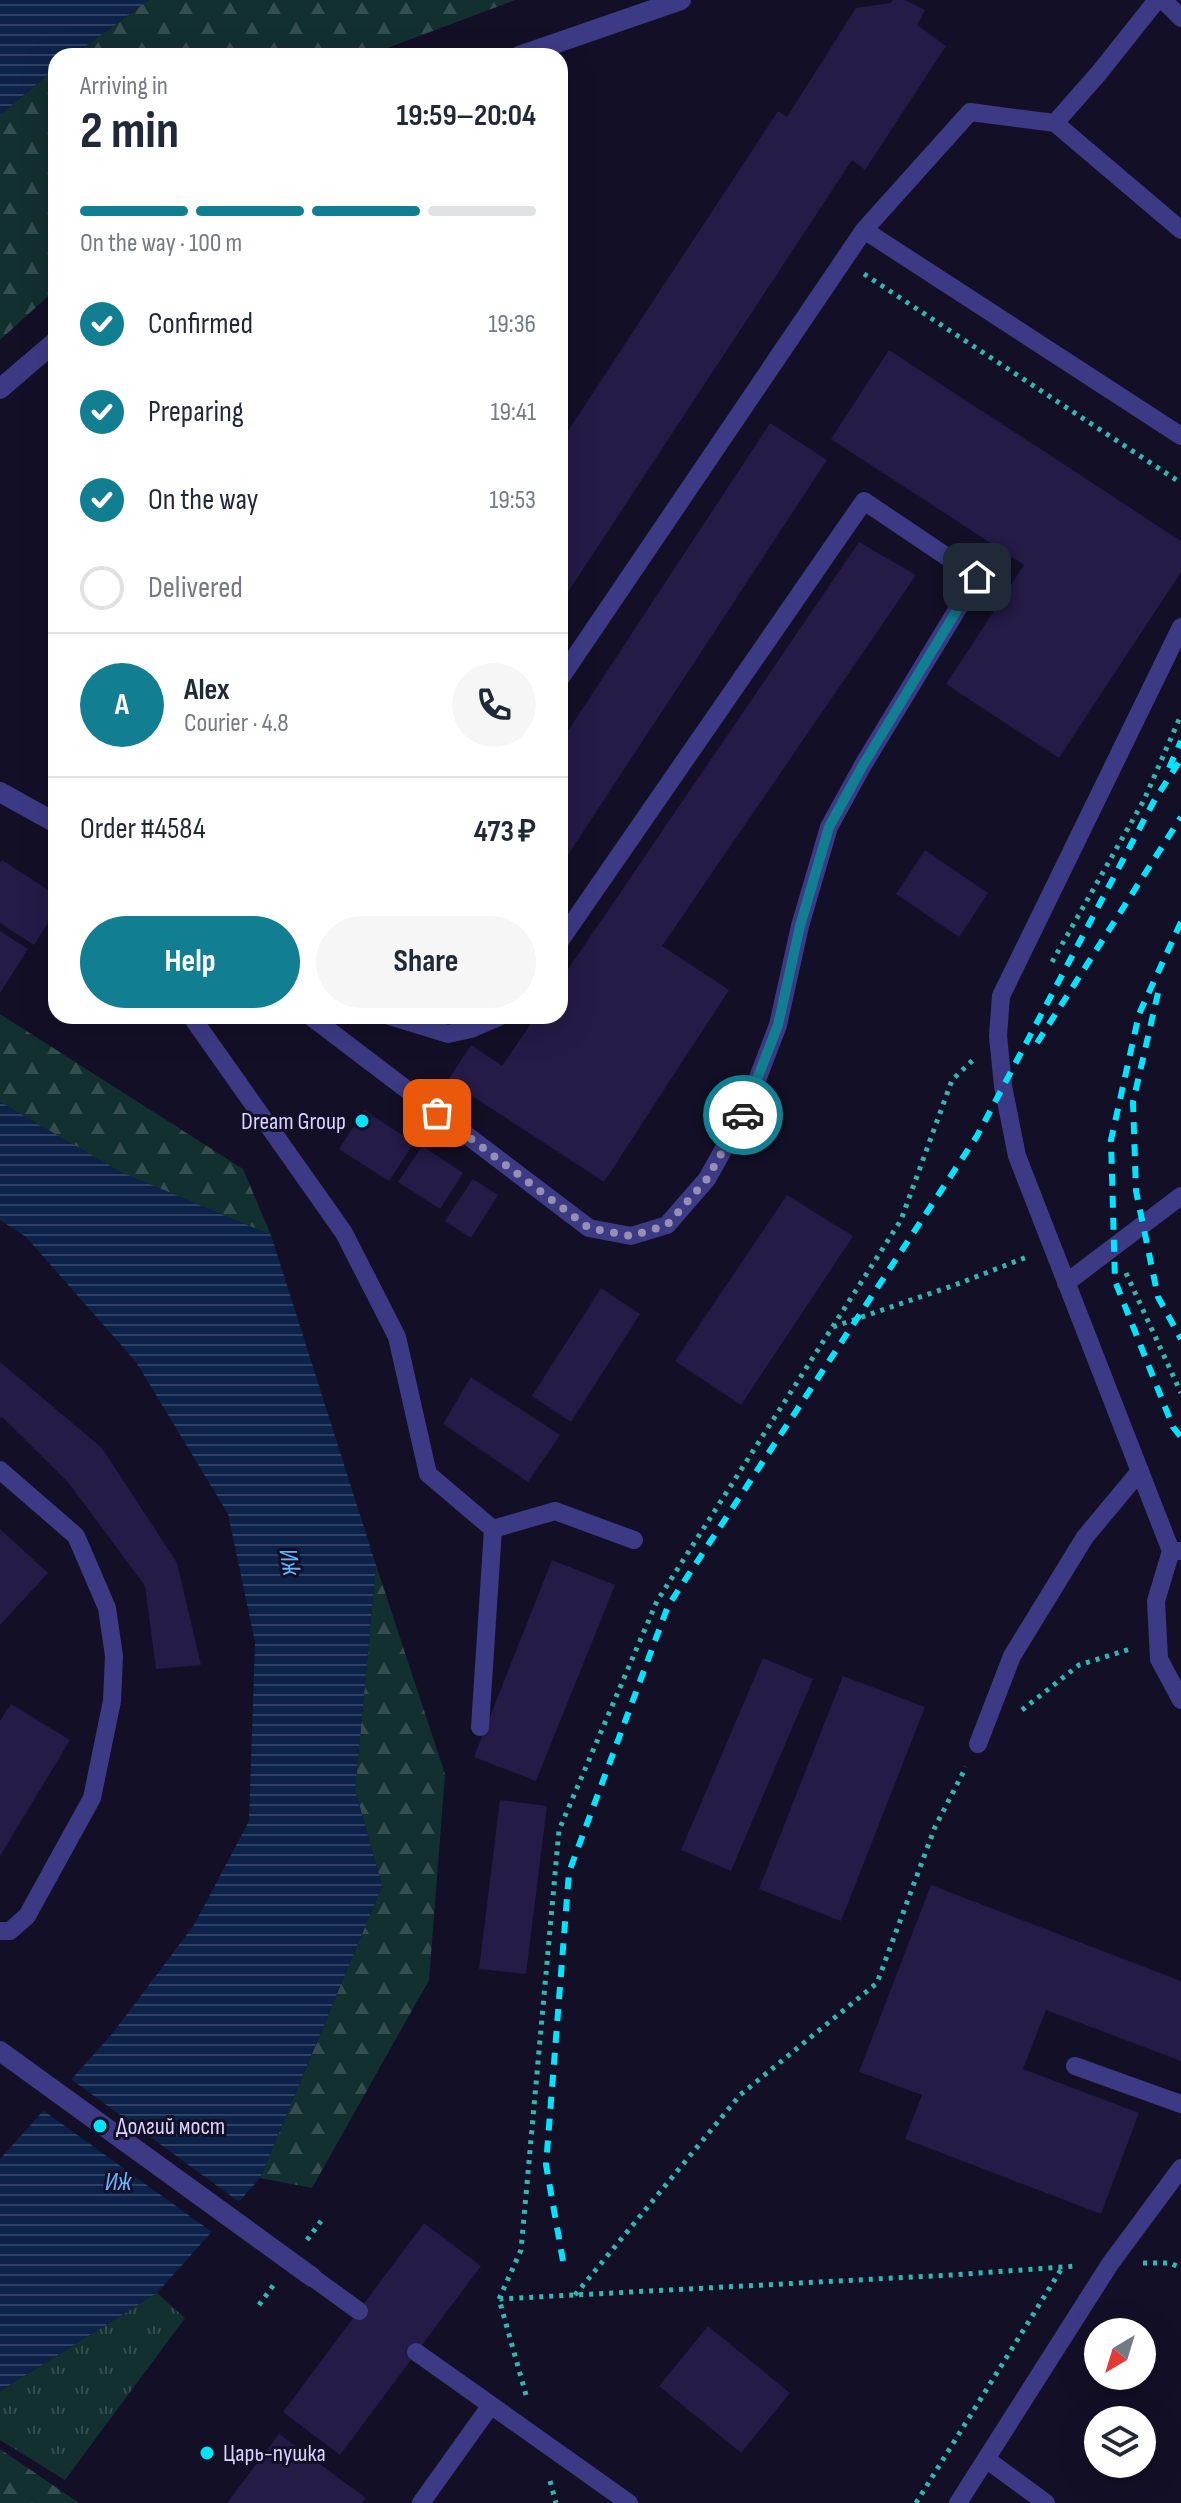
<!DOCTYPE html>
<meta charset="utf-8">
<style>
body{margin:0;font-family:"Sofia Sans Condensed",sans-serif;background:#f6f6f7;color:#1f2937;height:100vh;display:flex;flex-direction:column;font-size:30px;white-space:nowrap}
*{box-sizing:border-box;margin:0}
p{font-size:26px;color:#747a83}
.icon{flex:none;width:44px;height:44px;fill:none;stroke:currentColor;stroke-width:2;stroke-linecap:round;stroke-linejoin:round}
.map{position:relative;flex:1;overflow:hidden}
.details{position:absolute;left:48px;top:48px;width:520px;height:976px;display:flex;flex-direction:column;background:#fff;border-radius:24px;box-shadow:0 8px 32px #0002}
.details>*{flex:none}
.needle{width:52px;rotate:218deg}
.fabs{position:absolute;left:1084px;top:2318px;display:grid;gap:16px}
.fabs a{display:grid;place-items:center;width:72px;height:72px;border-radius:50%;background:#fff;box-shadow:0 8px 32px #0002;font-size:40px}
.pin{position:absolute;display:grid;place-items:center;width:68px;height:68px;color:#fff;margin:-34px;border-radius:16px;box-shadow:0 4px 12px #0006}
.courier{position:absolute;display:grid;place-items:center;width:80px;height:80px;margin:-40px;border:6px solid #117e91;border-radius:50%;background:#fff;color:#222;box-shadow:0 2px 10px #0007}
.overview em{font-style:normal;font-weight:700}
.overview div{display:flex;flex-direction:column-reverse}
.overview{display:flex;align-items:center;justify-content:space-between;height:136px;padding:0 32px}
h1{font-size:52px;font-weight:700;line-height:60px}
.bar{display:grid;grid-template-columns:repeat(4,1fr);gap:12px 8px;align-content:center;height:96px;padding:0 32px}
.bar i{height:10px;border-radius:6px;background:#e0e1e3}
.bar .on{background:#117e91}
.bar p{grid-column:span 4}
.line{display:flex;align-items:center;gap:20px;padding:0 32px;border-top:2px solid #e0e1e3}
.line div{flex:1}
.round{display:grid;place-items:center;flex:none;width:84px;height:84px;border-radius:42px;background:#f6f6f7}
ol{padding:0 32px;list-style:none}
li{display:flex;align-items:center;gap:24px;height:88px}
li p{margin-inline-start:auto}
li .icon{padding:8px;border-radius:50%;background:#117e91;color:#fff;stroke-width:4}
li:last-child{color:#747a83}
li i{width:44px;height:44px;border:4px solid #e0e1e3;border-radius:50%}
.primary-button{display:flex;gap:16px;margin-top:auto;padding:16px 32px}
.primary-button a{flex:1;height:92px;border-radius:48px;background:#117e91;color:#fff;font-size:32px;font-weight:700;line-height:92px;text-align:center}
.primary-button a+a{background:#f6f6f7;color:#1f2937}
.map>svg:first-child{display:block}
.grass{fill:url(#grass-tufts)}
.forest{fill:url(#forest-firs)}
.water{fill:url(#water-rules)}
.pier{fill:#130f26}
.building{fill:#241b47}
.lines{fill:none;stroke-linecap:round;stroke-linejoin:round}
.path{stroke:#2fb8b0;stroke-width:5;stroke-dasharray:4 6;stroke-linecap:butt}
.service{stroke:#3d3a85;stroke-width:18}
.minor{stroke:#3d3a85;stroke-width:20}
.rail{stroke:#00e5ff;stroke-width:6;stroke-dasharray:12 10;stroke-linecap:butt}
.done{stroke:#948fb3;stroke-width:8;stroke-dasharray:0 14.4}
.route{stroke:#117e91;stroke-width:10}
.poi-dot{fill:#00e5ff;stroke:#130f26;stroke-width:3}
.labels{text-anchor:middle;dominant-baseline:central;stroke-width:6;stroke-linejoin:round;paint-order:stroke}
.poi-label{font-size:24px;fill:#d9d4ff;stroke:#130f26;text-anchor:start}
.water-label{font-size:26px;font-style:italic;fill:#62b6ff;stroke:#130f26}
</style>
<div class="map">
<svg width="1181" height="2503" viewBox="0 0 1181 2503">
<defs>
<pattern id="grass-tufts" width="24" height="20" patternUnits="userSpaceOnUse" patternTransform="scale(2)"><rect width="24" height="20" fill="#12302f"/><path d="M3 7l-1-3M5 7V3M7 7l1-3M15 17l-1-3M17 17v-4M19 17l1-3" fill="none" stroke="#344d4e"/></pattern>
<pattern id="forest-firs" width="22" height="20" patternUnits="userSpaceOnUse" patternTransform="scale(2)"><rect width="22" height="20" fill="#12302f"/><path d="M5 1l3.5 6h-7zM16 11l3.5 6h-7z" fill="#344d4e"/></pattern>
<pattern id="water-rules" width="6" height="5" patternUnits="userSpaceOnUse" patternTransform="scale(2)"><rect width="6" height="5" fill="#0c2248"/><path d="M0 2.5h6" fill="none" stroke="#2f4163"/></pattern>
</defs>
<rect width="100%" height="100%" fill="#130f26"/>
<path class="grass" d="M157,2293l28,25 -120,162 -65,-40v-49z"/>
<path class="forest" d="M149,0h366l-149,56h-294z
M56,68v221l-56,51v-225z
M0,1014l243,155 28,66 -151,-63 -120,-70z
M376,1565l69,209 -16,206 -117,208 -52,-10 122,-292 -27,-96z
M0,2449l79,54h-79z"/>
<path class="water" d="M0,0h149l-77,56h-16v12l-56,47z
M0,1102l121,70 150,63 105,330 -21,225 27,96 -122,292 -103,115 -157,98v-232l112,-125 82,-109 55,-104 6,-179 -27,-128 -92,-152 -110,-125 -26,-17z"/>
<path class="pier" d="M68,2077l174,127 -27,30 -175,-126z"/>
<path class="building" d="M893,0h12l20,10 -8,15 29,21 -81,124 -13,-10 -292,444v-161l218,-332 9,6 69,-109 34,-5z
M889,350l292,191v31l-122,186 -113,-74 78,-119 -193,-126z
M770,423l57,37 -267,407v-124z
M859,542l57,33 -254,371 67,44 -125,192 -156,-102 23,-35 31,21 34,-50h24v-35z
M925,850l63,43 -29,44 -63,-43z
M2,860l54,35v15l-22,35 -34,-22v-60z
M0,931l28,18 -28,44z
M364,1110l50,33 -25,38 -50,-32z
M422,1146l41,27 -23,36 -42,-27z
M473,1179l25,16 -27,43 -26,-17z
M787,1195l66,41 -112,169 -66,-44z
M601,1288l39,26 -69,108 -39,-26z
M0,1362l102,86 75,115 24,102 -45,4 -11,-83 -77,-104 -66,-65 -2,2z
M471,1377l89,58 -32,47 -85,-58z
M0,1529l48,44 -48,52z
M552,1560l63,25 -79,196 -62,-24z
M763,1658l50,21 -82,192 -50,-21z
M843,1676l82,31 -84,214 -82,-32z
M11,1704l59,36 -70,116v-135z
M500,1800l47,6 -21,168 -47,-5z
M931,1885l250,96v80l-135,-51 -23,59 116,44 -38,101 -196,-75 17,-44 -63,-23z
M424,2223l57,43 -141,189 -57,-43z
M708,2326l82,67 -49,60 -82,-67z
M279,2434l87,64 -4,5h-135z"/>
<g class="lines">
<path class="path" d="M864,274l317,209
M1052,962l92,-162 37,-85
M1126,1273l55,120
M833,1327l122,-42 72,-28
M1022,1710l57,-45 51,-16
M307,2240l14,-19
M1143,2263h27l11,5
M575,2295l165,-200 137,-112 58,-156 31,-60
M499,2299l22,-49 38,-420 98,-229 244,-381 51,-140 22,-21
M259,2305l16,-22
M526,2395l-27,-96 452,-24 126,-9
M550,2481l6,22
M916,2503l146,-235"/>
<path class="service" d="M1157,0l-58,73 -44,50 -85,-11 -106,118 317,206
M1163,0l18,18
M1055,123l126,107
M560,679l304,-449
M191,1016l153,217 53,104 31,137 65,55 -13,198
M310,1016l279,212 42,8 36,-11 40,-46 39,-70 32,-84 22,-99 29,-99 34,-62 114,-188 -113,-76 -304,440
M389,1016l59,18 23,-5 30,-13
M1066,1283l115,-87
M0,1470l76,66 31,72 7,48 -2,45 -20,97 -65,118 -17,15h-10
M493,1529l62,-18 79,29
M1171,1551l-154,-395 -14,-70 -5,-50 3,-40 180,-369
M1181,1551h-10l-15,50 3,58 22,41
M978,1744l34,-88 73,-119 55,-66
M1075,2066l106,38
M312,2277l47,34
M416,2352l213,151
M986,2459l60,44
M421,2503l70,-98
M958,2503l152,-239 71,-96"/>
<path class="minor" d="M519,56l162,-56
M0,389l56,-48
M0,792l54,30
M0,2051l312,226"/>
<path class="rail" d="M1169,768l12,-27
M1181,922l-42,92 -28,126 4,141 58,146 8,10
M1158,993l-25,109 3,89 22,106 23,42
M1037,1043l144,-226
M563,2261l-17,-96 23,-293 99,-266 309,-470 177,-335 27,-42"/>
</g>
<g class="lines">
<path class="done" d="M437,1113l152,115 42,8 36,-11 40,-46 36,-64"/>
<path class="route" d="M743,1115l35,-90 22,-99 29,-99 34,-62 114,-188"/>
</g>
<g class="poi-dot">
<circle cx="362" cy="1121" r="8"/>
<circle cx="100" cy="2126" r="8"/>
<circle cx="207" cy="2453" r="8"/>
</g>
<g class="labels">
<g class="poi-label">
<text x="346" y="1121" text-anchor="end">Dream Group</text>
<text x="116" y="2126">Долгий мост</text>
<text x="223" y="2453">Царь-пушка</text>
</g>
<g class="water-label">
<text transform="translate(289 1562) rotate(81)">Иж</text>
<text x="118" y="2182">Иж</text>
</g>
</g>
</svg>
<div class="fabs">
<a><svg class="needle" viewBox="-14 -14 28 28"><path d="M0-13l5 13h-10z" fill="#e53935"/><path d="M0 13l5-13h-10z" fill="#747a83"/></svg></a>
<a><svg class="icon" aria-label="layers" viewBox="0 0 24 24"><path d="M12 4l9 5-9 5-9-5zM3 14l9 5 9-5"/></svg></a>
</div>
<div class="pin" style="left:437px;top:1113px;background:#ea580c"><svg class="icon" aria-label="bag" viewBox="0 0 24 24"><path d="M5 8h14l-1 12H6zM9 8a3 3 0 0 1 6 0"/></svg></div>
<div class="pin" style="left:977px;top:577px;background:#1f2937"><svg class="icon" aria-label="home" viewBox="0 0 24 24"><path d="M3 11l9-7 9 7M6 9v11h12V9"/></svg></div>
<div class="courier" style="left:743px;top:1115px"><svg class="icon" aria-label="car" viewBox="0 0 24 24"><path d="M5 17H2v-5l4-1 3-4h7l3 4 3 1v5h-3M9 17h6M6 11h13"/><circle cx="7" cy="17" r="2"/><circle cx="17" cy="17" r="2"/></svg></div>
<section class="details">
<div class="overview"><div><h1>2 min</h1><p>Arriving in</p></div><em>19:59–20:04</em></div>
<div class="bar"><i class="on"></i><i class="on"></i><i class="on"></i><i></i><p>On the way · 100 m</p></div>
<ol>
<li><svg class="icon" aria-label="check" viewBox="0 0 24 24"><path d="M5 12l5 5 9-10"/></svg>Confirmed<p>19:36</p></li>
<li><svg class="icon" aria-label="check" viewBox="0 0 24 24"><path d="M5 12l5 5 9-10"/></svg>Preparing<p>19:41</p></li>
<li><svg class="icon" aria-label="check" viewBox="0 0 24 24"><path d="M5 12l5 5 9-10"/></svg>On the way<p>19:53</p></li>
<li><i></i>Delivered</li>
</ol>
<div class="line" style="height:144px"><b class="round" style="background:#117e91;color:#fff">A</b><div><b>Alex</b><p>Courier · 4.8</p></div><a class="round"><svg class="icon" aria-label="phone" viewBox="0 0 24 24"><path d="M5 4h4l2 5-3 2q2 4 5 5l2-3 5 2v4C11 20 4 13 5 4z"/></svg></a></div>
<div class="line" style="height:104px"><div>Order #4584</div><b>473 ₽</b></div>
<div class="primary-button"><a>Help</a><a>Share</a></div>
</section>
</div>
